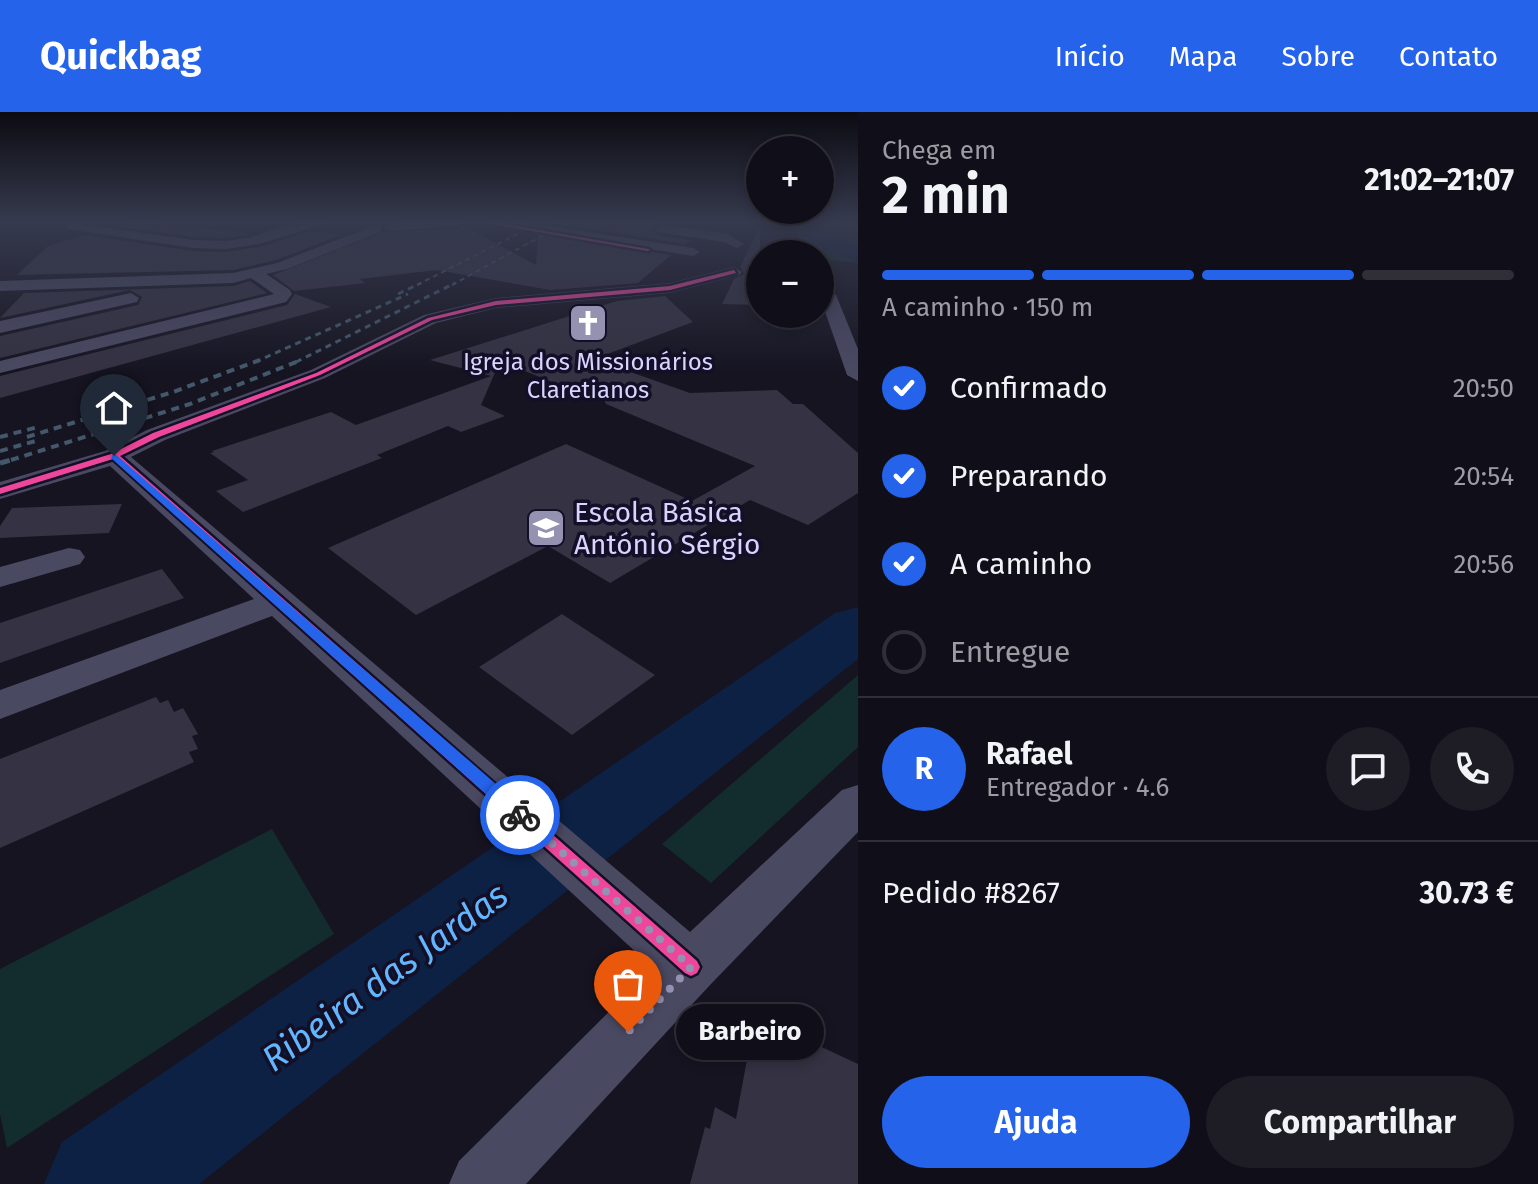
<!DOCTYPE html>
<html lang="pt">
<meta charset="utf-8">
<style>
body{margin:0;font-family:"Fira Sans",sans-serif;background:#1e1d26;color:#f1f3f6;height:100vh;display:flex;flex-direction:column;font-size:30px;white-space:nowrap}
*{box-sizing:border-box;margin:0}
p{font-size:26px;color:#9c9ca2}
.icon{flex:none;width:44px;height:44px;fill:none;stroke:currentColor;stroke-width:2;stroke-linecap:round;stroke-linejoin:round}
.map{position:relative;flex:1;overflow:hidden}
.side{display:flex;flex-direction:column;background:#100f19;width:680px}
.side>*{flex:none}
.controls{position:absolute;left:746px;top:24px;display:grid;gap:16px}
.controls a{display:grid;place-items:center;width:88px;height:88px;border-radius:50%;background:#100f19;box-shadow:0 4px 12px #0003,0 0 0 2px #302f38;font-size:40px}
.pin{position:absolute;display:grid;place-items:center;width:68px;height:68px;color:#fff;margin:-82px -34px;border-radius:50% 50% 50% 0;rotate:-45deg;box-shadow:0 0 8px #0007}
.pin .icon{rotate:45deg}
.courier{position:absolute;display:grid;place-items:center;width:80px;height:80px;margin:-40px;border:6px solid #2563eb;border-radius:50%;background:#fff;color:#222;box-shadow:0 2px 10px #0007}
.bubble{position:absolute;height:56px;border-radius:28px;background:#100f19;box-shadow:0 4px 12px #0003,0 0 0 2px #302f38;font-size:26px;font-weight:700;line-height:56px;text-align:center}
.summary em{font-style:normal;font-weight:700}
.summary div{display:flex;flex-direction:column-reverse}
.summary{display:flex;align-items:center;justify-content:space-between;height:136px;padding:0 24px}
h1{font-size:52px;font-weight:700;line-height:60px}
.bar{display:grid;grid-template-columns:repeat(4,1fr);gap:12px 8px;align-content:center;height:96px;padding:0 24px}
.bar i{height:10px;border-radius:6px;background:#302f38}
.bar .on{background:#2563eb}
.bar p{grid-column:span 4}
.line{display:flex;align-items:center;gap:20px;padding:0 24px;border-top:2px solid #302f38}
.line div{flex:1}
.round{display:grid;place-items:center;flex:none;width:84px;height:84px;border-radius:42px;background:#1e1d26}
ol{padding:0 24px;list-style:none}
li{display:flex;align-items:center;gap:24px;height:88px}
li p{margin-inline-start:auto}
li .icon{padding:8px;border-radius:50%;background:#2563eb;color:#fff;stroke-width:4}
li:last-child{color:#9c9ca2}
li i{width:44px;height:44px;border:4px solid #302f38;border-radius:50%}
.primary-button{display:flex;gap:16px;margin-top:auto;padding:16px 24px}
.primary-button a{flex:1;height:92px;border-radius:48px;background:#2563eb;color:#fff;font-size:32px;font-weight:700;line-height:92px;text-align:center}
.primary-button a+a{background:#1e1d26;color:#f1f3f6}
header{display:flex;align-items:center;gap:48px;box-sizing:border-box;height:112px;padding:0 40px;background:#2563eb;color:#fff}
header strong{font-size:38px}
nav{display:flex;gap:44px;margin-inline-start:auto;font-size:28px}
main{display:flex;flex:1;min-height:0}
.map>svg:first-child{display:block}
.green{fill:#132c2d}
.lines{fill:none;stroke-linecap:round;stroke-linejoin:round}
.river{fill:#0d2144;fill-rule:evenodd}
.building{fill:#343243}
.minor{fill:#4a4962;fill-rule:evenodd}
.rail-far3{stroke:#43596b;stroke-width:2;stroke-dasharray:5 4;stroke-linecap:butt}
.rail-far2{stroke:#43596b;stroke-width:3;stroke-dasharray:6 5;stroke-linecap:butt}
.rail-far1{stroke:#43596b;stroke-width:4;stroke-dasharray:8 6;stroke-linecap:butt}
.rail{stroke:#43596b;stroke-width:5;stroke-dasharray:10 8;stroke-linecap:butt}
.cycleway-casing{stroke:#130f26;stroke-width:5}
.cycleway{fill:#ed469a;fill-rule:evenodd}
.route{fill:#2563eb}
.done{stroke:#9591b1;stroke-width:8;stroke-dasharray:0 14.4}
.labels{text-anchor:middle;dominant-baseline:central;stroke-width:7;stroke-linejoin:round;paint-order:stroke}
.far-poi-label{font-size:24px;fill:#d9d4ff;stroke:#130f26}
.poi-label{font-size:28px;fill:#d9d4ff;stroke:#130f26;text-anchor:start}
.near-water-label{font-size:36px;font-style:italic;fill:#62b6ff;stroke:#130f26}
</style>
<header>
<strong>Quickbag</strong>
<nav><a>Início</a><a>Mapa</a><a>Sobre</a><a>Contato</a></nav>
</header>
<main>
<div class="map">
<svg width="858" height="1072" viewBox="0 0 858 1072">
<rect width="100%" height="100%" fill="#161421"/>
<path class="green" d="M790,110h68v41l-38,-4v-5h-10z
M858,563v72l-147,136 -49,-39z
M272,717l62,105 -327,214 -7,-34v-145z"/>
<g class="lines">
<path class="river" d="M798,110h24l12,13 24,10v17l-42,-17z
M858,495v52l-659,525h-155l18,-42 773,-529z"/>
</g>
<path class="building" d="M126,110h30l96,12 -26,4 -33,-1 -78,-11z
M545,110h115l-8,6 5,7 33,5 -5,4z
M464,114l72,39 2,-32 133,22 -33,28 -88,7 -113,-20 -77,9 5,4 -71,8 -21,-16 111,-43 74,-3z
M760,114v79l-38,-1 12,-25 10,-5 -4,-7z
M310,119l31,4 -65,25 -43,10 -216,5 31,-29 37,-11 108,16 33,1 34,-5z
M250,169l17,12 -267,65v-22l138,-31 4,-8 -12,-7 -130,28 24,-25 209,-7z
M295,182l36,13 -331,91v-22l287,-71z
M665,184l28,26 -99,37 96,34 87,-3 16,14h10l55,49v40l-50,32 -58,-25 -140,83 -62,-37 -132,69 -88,-67 238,-104 126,57 63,-35 -149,-62 -10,-23 -24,9 -72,-29 -19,44 24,11 -44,16 -13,-6 -71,29 5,3 -139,54 -27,-21 32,-11 -38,-27 4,-1 -2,-1 119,-39 25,13 135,-49 -61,-16 187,-59z
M122,392l-13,29 -109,5v-12l12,-18z
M162,457l22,29 -184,65v-40z
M562,502l93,61 -83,60 -93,-68z
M156,585l4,6 8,-3 6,12 9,-4 15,26 -6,2 6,13 -9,3 5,10 -194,86v-89z
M755,904l103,48v120h-168l15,-57 5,2 5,-22 21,12z"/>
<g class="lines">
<path class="minor" d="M67,110l126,18 33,1 26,-4 44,-15h35l-72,22 -33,5 -33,-1 -125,-19z
M400,110h64l-6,4 -68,5 -6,-4z
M487,110h35l171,26 7,4 -7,4z
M376,113l5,1v6l-94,37 -21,5 24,16 2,4 -6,8 -286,71v-12l274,-67 -23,-16 -18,5 -233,8v-10l233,-8 44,-10z
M662,113l66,9 16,10 -7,4 -13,-6 -67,-10 -2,-3z
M734,155l8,5 -3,3 -69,18 -174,15 -60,15 -111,55 -160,62 -34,17 559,475 152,-142 16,-5v47l-148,153 -184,199h-77l10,-23 194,-193 -381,-352 -272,103v-29l254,-91 -144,-133 -110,33v-17l105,-31 42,-21 164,-60 113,-55 72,-17 174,-15z
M820,171l16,12 22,54v32l-11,-6 -27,-78z
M131,181l8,5 -2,4 -137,31v-12z
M69,436l11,2 5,7 -5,7 -80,23v-20z"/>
<path class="rail-far3" d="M417,173l124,-63
M452,173l115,-63"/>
<path class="rail-far2" d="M398,182l23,-11
M255,250l153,-68
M296,250l159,-79"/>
<path class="rail-far1" d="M0,325l38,-10
M27,325l146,-45 87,-32
M0,339l39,-11
M11,348l179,-56 111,-44"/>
<path class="rail" d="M0,351l18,-5"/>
<g class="cycleway-casing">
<path id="cycleway" d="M492,110l156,27 2,1 -2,1 -168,-29z
M734,158l2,3 -66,17 -174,15 -64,15 -112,55 -161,62 -39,19 577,505 3,6 -3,6 -6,3 -6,-3 -572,-514 -113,35v-6l111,-34 42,-21 163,-60 112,-55 68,-17 174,-15z"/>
</g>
<use href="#cycleway" class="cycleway"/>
</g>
<linearGradient id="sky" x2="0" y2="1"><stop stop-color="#0c0b12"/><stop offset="0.42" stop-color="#363a4e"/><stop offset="1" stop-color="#363a4e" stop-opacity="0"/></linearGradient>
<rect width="858" height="260" fill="url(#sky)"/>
<path class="route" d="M114,341l412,357v10h-11l-404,-362z"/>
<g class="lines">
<path class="done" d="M520,703l171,152 -63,65"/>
</g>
<defs>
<g id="church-square" transform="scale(2)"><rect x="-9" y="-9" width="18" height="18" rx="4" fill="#9591b1" stroke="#130f26"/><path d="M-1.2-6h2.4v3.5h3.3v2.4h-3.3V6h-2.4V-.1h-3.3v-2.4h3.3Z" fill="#fff"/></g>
<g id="school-square" transform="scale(2)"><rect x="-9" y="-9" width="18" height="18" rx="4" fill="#9591b1" stroke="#130f26"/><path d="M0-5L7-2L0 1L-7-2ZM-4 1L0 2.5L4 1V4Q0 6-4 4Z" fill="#fff"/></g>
</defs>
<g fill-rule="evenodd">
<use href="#church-square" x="588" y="211"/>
<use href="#school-square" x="546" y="416"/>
</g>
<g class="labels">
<g class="far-poi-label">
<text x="588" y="250">Igreja dos Missionários<tspan x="588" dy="28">Claretianos</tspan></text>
</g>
<g class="poi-label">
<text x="574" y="400">Escola Básica<tspan x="574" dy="32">António Sérgio</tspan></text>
</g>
<g class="near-water-label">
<text transform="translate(385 865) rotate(-36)">Ribeira das Jardas</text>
</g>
</g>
</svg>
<div class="controls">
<a>+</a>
<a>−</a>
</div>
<div class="pin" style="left:628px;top:920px;background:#ea580c"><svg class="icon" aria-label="bag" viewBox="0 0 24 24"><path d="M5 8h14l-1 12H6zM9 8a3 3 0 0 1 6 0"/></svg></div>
<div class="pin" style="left:114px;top:344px;background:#1f2937"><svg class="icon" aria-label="home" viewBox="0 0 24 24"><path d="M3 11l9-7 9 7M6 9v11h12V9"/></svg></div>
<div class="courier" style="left:520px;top:703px"><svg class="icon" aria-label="bike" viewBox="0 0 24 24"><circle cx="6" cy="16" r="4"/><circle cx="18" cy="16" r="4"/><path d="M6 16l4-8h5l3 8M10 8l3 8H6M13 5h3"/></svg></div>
<div class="bubble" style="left:676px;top:892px;width:148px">Barbeiro</div>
</div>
<section class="side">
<div class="summary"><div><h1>2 min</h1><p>Chega em</p></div><em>21:02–21:07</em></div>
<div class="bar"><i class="on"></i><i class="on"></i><i class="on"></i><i></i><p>A caminho · 150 m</p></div>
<ol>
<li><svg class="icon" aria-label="check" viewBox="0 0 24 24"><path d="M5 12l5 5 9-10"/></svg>Confirmado<p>20:50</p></li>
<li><svg class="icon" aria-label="check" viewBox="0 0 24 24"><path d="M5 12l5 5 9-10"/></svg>Preparando<p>20:54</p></li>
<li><svg class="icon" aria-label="check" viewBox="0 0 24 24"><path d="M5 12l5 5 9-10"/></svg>A caminho<p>20:56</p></li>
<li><i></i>Entregue</li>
</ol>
<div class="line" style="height:144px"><b class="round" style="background:#2563eb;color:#fff">R</b><div><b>Rafael</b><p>Entregador · 4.6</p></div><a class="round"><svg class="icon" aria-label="chat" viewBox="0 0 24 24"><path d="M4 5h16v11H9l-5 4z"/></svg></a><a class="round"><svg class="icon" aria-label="phone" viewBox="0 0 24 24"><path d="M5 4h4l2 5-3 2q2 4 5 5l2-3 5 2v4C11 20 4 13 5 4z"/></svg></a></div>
<div class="line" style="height:104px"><div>Pedido #8267</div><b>30.73 €</b></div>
<div class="primary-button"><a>Ajuda</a><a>Compartilhar</a></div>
</section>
</main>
